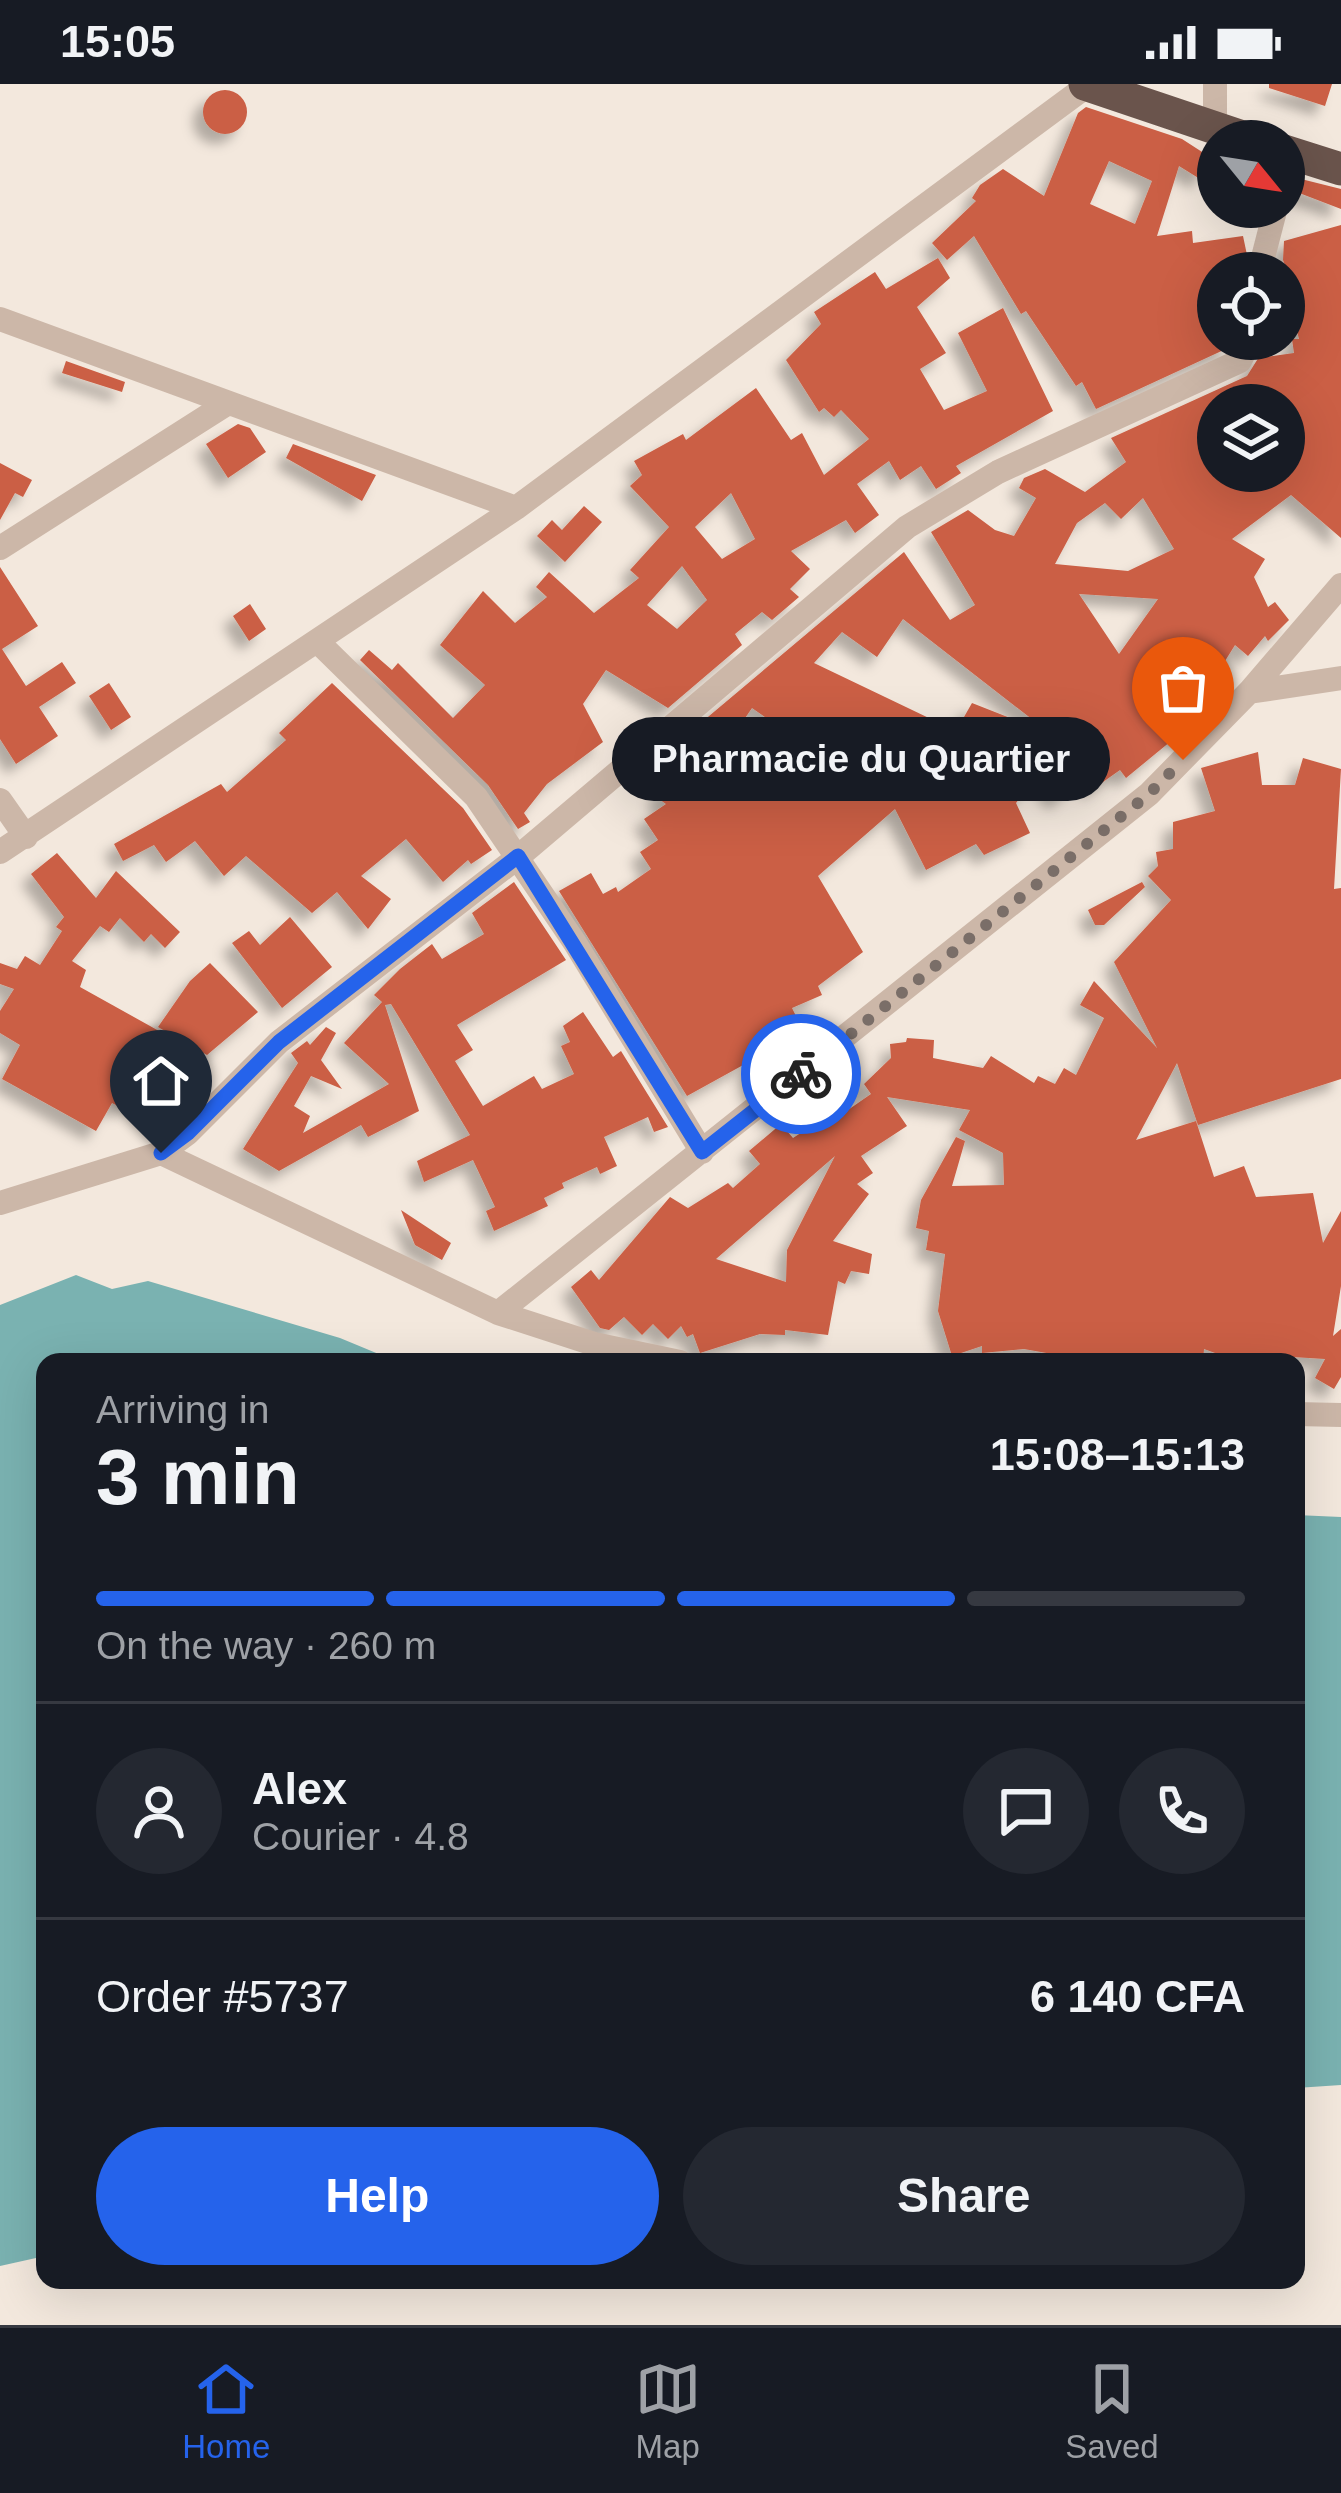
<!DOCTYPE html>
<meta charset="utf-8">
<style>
body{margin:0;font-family:Helvetica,sans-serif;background:#242831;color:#f1f3f6;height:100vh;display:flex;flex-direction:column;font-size:45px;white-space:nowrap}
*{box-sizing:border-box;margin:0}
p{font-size:39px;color:#9ea1a6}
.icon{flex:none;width:66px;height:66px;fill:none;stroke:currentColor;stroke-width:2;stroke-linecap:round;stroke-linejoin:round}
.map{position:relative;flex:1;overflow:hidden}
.panel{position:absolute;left:36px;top:1269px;width:1269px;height:936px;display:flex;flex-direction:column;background:#171b24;border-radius:24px;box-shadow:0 12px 48px #0002}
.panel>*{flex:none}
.needle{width:78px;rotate:120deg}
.controls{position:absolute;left:1197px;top:36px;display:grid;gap:24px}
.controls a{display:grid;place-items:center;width:108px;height:108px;border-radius:50%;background:#171b24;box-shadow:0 12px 48px #0002;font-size:60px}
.pin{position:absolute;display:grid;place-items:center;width:102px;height:102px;color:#fff;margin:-123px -51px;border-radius:50% 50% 50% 0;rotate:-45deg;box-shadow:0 0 12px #0007}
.pin .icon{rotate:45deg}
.courier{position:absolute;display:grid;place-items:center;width:120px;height:120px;margin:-60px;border:9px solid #2563eb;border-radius:50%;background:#fff;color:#222;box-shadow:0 3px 15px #0007}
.bubble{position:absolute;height:84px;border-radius:42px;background:#171b24;box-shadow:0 12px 48px #0002;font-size:39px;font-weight:800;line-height:84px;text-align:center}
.headline em{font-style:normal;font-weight:800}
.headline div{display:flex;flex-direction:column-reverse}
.headline{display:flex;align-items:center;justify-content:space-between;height:204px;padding:0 60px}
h1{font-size:78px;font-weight:800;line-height:90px}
.bar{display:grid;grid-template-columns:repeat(4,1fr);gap:18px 12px;align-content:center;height:144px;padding:0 60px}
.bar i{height:15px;border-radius:9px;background:#363941}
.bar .current{background:#2563eb}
.bar p{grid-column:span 4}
.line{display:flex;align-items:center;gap:30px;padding:0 60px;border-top:3px solid #363941}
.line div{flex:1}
.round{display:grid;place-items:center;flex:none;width:126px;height:126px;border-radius:63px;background:#242831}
.action{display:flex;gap:24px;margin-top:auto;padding:24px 60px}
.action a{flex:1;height:138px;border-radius:72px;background:#2563eb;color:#fff;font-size:48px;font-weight:800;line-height:138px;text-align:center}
.action a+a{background:#242831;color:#f1f3f6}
.status{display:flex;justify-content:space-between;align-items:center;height:84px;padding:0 60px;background:#171b24;direction:ltr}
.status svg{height:33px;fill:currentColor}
.tabs{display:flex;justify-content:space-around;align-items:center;height:168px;border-top:3px solid #363941;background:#171b24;font-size:33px;color:#9ea1a6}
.tabs a{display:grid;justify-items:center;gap:6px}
.tabs .current{color:#2563eb}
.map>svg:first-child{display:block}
.water{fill:#7ab2b1}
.building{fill:#cb5e44;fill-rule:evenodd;filter:url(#shadow)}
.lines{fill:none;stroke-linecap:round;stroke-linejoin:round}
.minor{stroke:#ccb7a8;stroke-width:24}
.trunk{stroke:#6a544c;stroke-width:33}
.done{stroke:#7a6e68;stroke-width:12;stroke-dasharray:0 21.6}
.route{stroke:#2563eb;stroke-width:15}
</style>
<div class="status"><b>15:05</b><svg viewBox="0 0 49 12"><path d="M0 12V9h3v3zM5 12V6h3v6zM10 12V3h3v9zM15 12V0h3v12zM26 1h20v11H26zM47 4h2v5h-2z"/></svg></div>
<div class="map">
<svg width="1341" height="2241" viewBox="0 0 1341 2241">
<defs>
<filter id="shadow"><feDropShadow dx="-10" dy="10" stdDeviation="6" flood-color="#0004"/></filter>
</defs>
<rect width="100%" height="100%" fill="#f3e8dd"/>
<path class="water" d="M76,1191l36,14 36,-8 192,57 58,24h-353v894l-45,10v-961z
M1296,1431l45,2v568l-45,3z"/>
<path class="building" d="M1269,0h63l-7,22 -56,-18z
M203 28a22 22 0 1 1 44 0a22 22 0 1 1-44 0Z
M1086,23l96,32 31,20 -13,20 -21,-13 -22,70 35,-5 1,12 50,-7 4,19 -4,18 -25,-4v70h15l-5,9 -132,61 -14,-27 -6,4 -50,-75 -5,3 -47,-78 -27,24 -15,-17 44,-42 -4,-3 8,-13 23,-16 41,27 34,-83zM1109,77l43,20 -17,43 -45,-20z
M1301,95l40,10v20l-47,-18z
M1341,141v313l-50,-43 -59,44 33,20 -11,18 14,30 7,-5 14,18 -21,21 -3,-5 -17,20 -13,-11 -15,24 -4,-2 -54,47 20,18 -56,46 -6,-8 -27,19 -9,-12 -26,23 -21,-24 -21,27 14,30 -46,22 -8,-11 -50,26 -31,-61 -77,67 45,76 -45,34 4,9 -30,13 7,14 -42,25 -14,12 2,5 -58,32 -128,-205 32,-18 12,21 13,-7 2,5 33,-23 -11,-17 18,-12 -14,-21 22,-15 -10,-7 40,-53 5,-13 -5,-4 208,-175 46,68 25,-15 -44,-73 37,-22 27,20 19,6 22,-38 -17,-10 5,-10 21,-9 40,23 41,-30 -15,-24 136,-62 17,-27 2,8 28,-4 -2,-14h7l-12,-47 8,-3 -12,-29 1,-19zM1218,321h66v66h-66zM1143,414l31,51 -46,22 -73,-7 22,-41 28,-20 16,16zM1079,510l79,5 -39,55zM903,535l148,115 -79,-31 -16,28 -142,-68 28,-31 35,25zM752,624l36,25 -27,55 -40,-35z
M938,174l12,20 -33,29 29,46 -26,16 24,41 43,-19 -29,-58 45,-25 50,103 -97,55 5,7 -25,16 -15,-23 -21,14 -11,-19 -32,23 22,31 -24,18 -9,-13 -55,31 19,18 -20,20 9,8 -27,23 -10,-8 -27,22 7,11 -74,63 -62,-38 -23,34 20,38 -56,42 -23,29 6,9 -12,7 -30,-44 -128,-125 9,-10 23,20 6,-7 55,55 32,-33 -45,-40 43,-54 32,32 32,-26 -11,-10 13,-15 45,41 45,-35 -9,-8 39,-43 -39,-41 12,-11 -8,-14 49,-27 3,6 70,-52 35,52 11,-7 22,42 45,-36 -28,-29 -7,7 -10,-9 -5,4 -33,-52 35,-36 -7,-12 61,-40 11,17zM731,409l24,46 -33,20 -27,-32zM682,482l25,34 -30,29 -30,-24z
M66,277l59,21 -3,10 -60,-19z
M238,340l12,4 16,24 -38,26 -22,-34z
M293,360l83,31 -14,26 -76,-43z
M0,379l32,17 -9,17 -8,-4 -15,27z
M584,422l18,16 -37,40 -28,-26 15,-16 10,10z
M0,483l38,59 -36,23 24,37 36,-24 14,21 -37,24 19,29 -42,28 -16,-25z
M250,520l16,25 -17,12 -16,-25z
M109,599l22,34 -20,13 -22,-34z
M332,599l131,125 29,42 -21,14 -3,-4 -25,22 -37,-43 -45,37 30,23 -23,30 -31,-37 -25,21 -66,-57 -22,20 -29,-35 -29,21 -12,-17 -31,16 -9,-17 107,-60 6,8 59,-52 -7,-7z
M1258,668l4,33h33l8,-27 38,11 -7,120 7,-1v191l-143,46 -21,-62 -41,77 60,-19 18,56 30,-11 12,31 57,-4 10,50 18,-32v75l-8,50 8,-7v48l-7,12 -19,-11 10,-19 -66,-4v7h-19l-36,-13 -1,13h-106l-73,-13 -42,4v-7l-30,10 -14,-45 7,-57 -19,-4 3,-19 -13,-3 5,-28 35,-63 9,4 -13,45 52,-1 -1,-32 -44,-23 11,-20 -83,-13 20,29 -46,30 12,17 -16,11 12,10 -36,47 39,13 -3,20 -18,-3 -6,13 -7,-3 -10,54 -43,-5v5l-25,-1 -60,19 -7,-19 -6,3 -6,-11 -13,13 -15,-15 -11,11 -18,-18 -15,13 -9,-2 -29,-41 20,-17 8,10 71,-83 18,11 40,-25 5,5 27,-24 -11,-13 32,-27 12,14 39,-25 3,6 36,-25 -7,-10 27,-26 -1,-14 16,-2 1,-4 27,2 -1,18 50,10 8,-12 43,27 4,-7 17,8 9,-16 12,7 28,-57 -24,-13 14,-24 63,67 -43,-86 57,-62 -23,-24 10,-10 -2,-14 17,-3v-27l42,-11 -14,-43zM835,1072l-48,94 -1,32 -70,-23z
M57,769l39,45 20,-27 64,61 -15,16 -14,-14 -7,8 -24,-24 -11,14 -9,-6 -28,35 14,9 -6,17 88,49 -44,73 -12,-6 -16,28 -94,-52 18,-34 -20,-12v-22l14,-22 -14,-5v-21l17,6 8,-13 15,9 22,-34 -6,-4 8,-10 -33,-43z
M514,798l52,78 -109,65 16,25 -18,11 28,45 51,-30 8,13 32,-15 -13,-28 9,-4 -7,-16 20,-14 30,45 8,-6 47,76 -14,5 -6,-15 -44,20 13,29 -17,8 -3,-7 -35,16 2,5 -20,10 4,8 -54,25 -8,-20 9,-4 -22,-47 -49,22 -7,-21 53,-26 -79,-131 -6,1 34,106 -51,26 -7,-12 -82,46 -36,-22 55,-86 -7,-10 16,-12 3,4 16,-18 10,6 -15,27 21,29 -31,-13 -17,30 16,10 -7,17 86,-49 -45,-41 38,-41 -8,-7 26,-26 32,-25 10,15 42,-25 -12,-21z
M1142,798l3,5 -41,38h-9l-7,-15z
M290,833l42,50 -50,41 -50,-65 17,-12 11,14z
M210,879l48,49 -51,43 -49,-28 32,-46z
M401,1126l50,33 -9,17 -27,-15z"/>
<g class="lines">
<path class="minor" d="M1215,0v45
M1284,94l9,-24
M1259,189l17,-66
M0,235l516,189
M0,464l228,-145
M317,557l159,156 99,146 127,209
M1249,608l92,-14
M0,716l26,37
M0,768l516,-344 572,-423
M161,1069l27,-20 91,-91 239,-185 389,-330 91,-55 242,-111 11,-22
M0,1119l161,-50 337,160 96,31 86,18
M498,1229l651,-519 100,-102 92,-107
M1296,1330l45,1"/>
<path class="trunk" d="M1085,0l169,57
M1284,67l57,18"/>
</g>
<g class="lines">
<path class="done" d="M801,990l348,-280 34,-34"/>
<path class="route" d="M161,1069l27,-20 91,-91 239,-186 184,296 99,-78"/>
</g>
</svg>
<div class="controls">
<a><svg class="needle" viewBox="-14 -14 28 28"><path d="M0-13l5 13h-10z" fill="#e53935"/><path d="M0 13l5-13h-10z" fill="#9ea1a6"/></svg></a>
<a><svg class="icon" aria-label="locate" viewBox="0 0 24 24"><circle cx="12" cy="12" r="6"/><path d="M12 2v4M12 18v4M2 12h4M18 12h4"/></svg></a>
<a><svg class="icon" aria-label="layers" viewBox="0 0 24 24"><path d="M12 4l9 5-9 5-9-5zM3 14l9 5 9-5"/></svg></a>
</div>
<div class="pin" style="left:1183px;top:676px;background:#ea580c"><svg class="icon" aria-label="bag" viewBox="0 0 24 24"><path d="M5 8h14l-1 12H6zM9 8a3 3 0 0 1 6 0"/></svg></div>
<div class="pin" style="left:161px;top:1069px;background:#1f2937"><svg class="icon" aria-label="home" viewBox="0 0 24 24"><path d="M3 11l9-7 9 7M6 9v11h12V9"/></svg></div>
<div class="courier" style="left:801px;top:990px"><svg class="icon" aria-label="bike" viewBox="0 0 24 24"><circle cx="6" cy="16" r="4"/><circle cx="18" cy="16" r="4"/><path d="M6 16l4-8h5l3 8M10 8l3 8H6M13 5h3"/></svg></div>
<div class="bubble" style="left:612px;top:633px;width:498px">Pharmacie du Quartier</div>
<section class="panel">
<div class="headline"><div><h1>3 min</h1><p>Arriving in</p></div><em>15:08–15:13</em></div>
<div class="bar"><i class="current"></i><i class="current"></i><i class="current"></i><i></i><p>On the way · 260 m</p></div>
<div class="line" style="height:216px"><a class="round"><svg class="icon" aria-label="person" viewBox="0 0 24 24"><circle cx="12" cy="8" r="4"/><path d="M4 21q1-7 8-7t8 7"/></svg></a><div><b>Alex</b><p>Courier · 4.8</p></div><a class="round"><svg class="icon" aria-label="chat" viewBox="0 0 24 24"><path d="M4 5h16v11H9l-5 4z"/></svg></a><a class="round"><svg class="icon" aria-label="phone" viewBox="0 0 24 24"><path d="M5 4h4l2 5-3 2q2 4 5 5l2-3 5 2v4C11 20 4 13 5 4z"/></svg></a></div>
<div class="line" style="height:156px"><div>Order #5737</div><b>6 140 CFA</b></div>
<div class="action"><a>Help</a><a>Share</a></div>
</section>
</div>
<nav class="tabs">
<a class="current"><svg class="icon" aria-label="home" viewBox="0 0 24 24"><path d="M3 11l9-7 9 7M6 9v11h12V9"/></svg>Home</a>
<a><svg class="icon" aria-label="map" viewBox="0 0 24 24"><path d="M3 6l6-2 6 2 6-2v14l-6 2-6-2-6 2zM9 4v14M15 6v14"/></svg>Map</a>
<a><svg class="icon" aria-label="saved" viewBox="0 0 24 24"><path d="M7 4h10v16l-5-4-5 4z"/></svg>Saved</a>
</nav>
